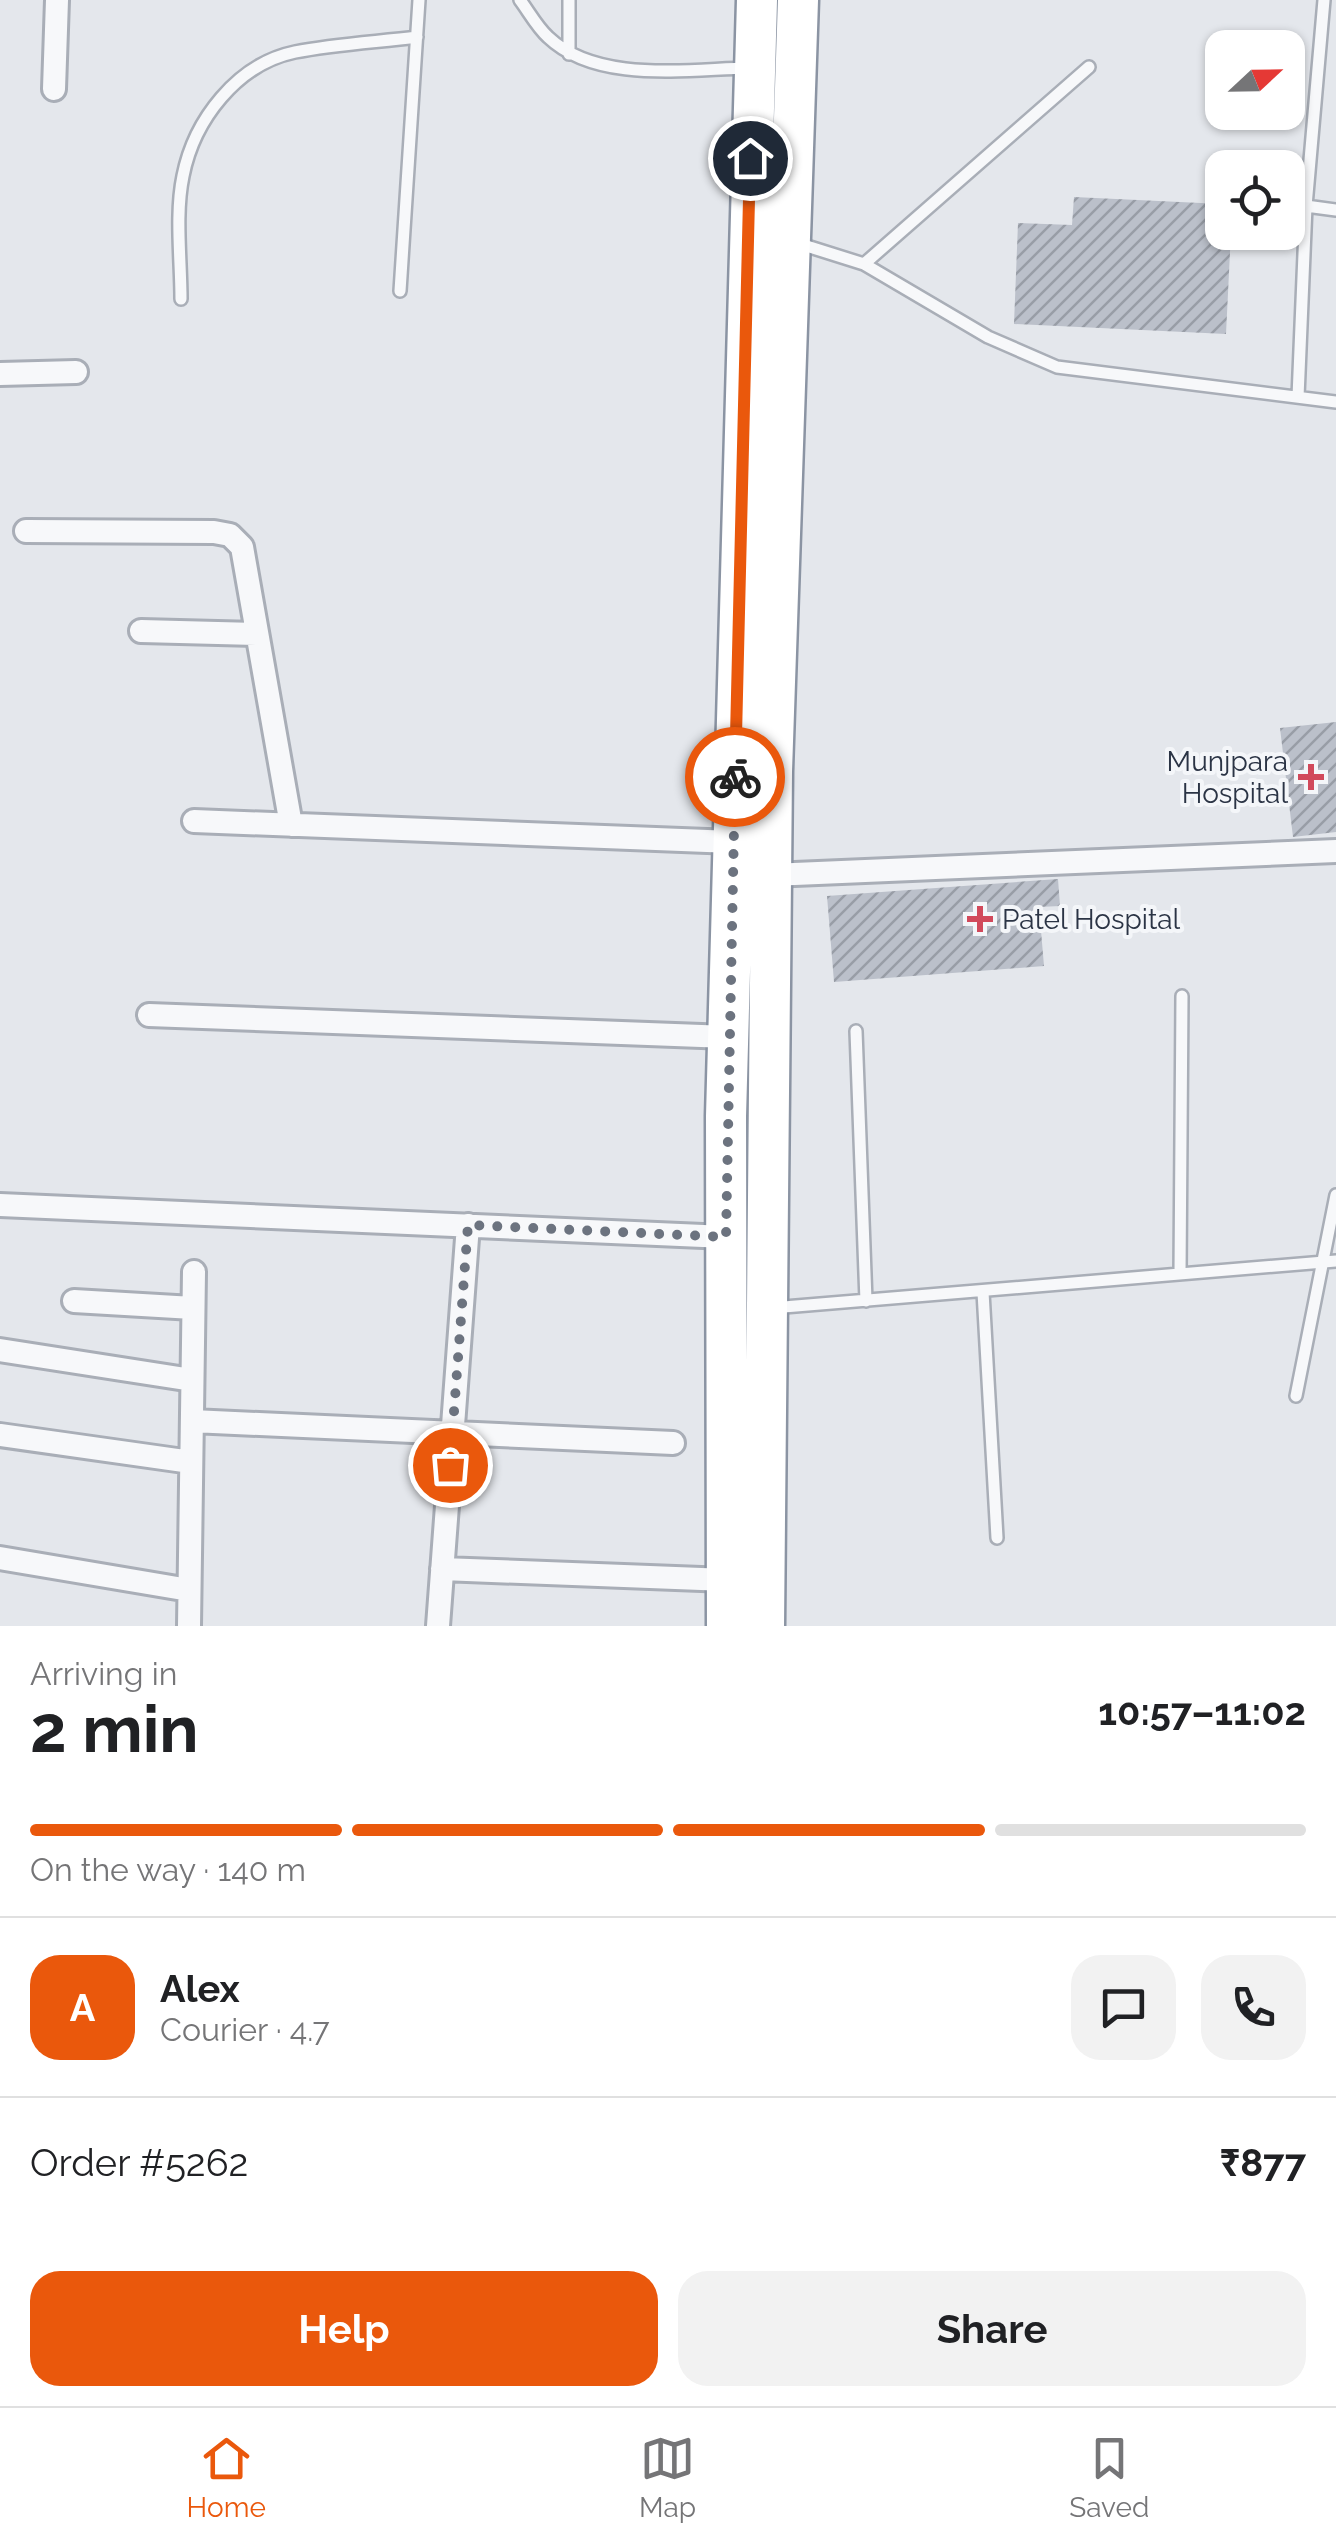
<!DOCTYPE html>
<meta charset="utf-8">
<style>
body{margin:0;font-family:Raleway,sans-serif;background:#f2f2f2;color:#202124;height:100vh;display:flex;flex-direction:column;font-size:38px;white-space:nowrap}
*{box-sizing:border-box;margin:0}
p{font-size:32px;color:#757577}
.icon{flex:none;width:55px;height:55px;fill:none;stroke:currentColor;stroke-width:2;stroke-linecap:round;stroke-linejoin:round}
.map{position:relative;height:1626px;overflow:hidden}
.details{display:flex;flex-direction:column;background:#fff;flex:1}
.details>*{flex:none}
.needle{width:65px;rotate:68deg}
.tools{position:absolute;left:1205px;top:30px;display:grid;gap:20px}
.tools a{display:grid;place-items:center;width:100px;height:100px;border-radius:20px;background:#fff;box-shadow:0 2px 8px #0004;font-size:50px}
.pin{position:absolute;display:grid;place-items:center;width:85px;height:85px;color:#fff;margin:-42px;border:5px solid #fff;border-radius:50%;box-shadow:0 2px 10px #0007}
.courier{position:absolute;display:grid;place-items:center;width:100px;height:100px;margin:-50px;border:8px solid #ea580c;border-radius:50%;background:#fff;color:#222;box-shadow:0 2px 12px #0007}
.summary em{font-style:normal;font-weight:700}
.summary div{display:flex;flex-direction:column-reverse}
.summary{display:flex;align-items:center;justify-content:space-between;height:170px;padding:0 30px}
h1{font-size:65px;font-weight:700;line-height:75px}
.bar{display:grid;grid-template-columns:repeat(4,1fr);gap:15px 10px;align-content:center;height:120px;padding:0 30px}
.bar i{height:12px;border-radius:8px;background:#e0e0e0}
.bar .selected{background:#ea580c}
.bar p{grid-column:span 4}
.line{display:flex;align-items:center;gap:25px;padding:0 30px;border-top:2px solid #e0e0e0}
.line div{flex:1}
.round{display:grid;place-items:center;flex:none;width:105px;height:105px;border-radius:30px;background:#f2f2f2}
.button{display:flex;gap:20px;margin-top:auto;padding:20px 30px}
.button a{flex:1;height:115px;border-radius:30px;background:#ea580c;color:#fff;font-size:40px;font-weight:700;line-height:115px;text-align:center}
.button a+a{background:#f2f2f2;color:#202124}
.tab-bar{display:flex;justify-content:space-around;align-items:center;height:140px;border-top:2px solid #e0e0e0;background:#fff;font-size:28px;color:#757577}
.tab-bar a{display:grid;justify-items:center;gap:5px}
.tab-bar .selected{color:#ea580c}
.map>svg:first-child{display:block}
.building{fill:url(#building-hatch)}
.lines{fill:none;stroke-linecap:round;stroke-linejoin:round}
.service-casing{stroke:#a9aeb7;stroke-width:16}
.minor-casing{stroke:#a9aeb7;stroke-width:28}
.trunk-casing{stroke:#8b94a3;stroke-width:45}
.service{stroke:#f7f8fa;stroke-width:11}
.minor{stroke:#f7f8fa;stroke-width:22}
.trunk{stroke:#fff;stroke-width:40}
.done{stroke:#6c737f;stroke-width:10;stroke-dasharray:0 18}
.route{stroke:#ea580c;stroke-width:12}
.poi-dot{fill:#d1495b;stroke:#f4f6f9;stroke-width:4}
.labels{text-anchor:middle;dominant-baseline:central;stroke-width:8;stroke-linejoin:round;paint-order:stroke}
.poi-label{font-size:28px;fill:#2b3445;stroke:#f4f6f9;text-anchor:end}
</style>
<div class="map">
<svg width="1336" height="1626" viewBox="0 0 1336 1626">
<defs>
<pattern id="building-hatch" width="6" height="6" patternUnits="userSpaceOnUse" patternTransform="scale(2.5)"><rect width="6" height="6" fill="#bbc0ca"/><path d="M-1 1l2-2M0 6l6-6M5 7l2-2" fill="none" stroke="#989da6"/></pattern>
</defs>
<rect width="100%" height="100%" fill="#e4e7ec"/>
<path class="building" d="M1074,197l148,7v28h9l-5,102 -212,-10 4,-101 54,2z
M1336,722v110l-43,5 -13,-109z
M1058,879l2,27 -21,1 5,59 -210,16 -7,-86z"/>
<g class="lines">
<g class="service-casing">
<path id="service" d="M520,0c9,12 17,27 28,37 49,47 140,32 201,31
M569,54v-54
M1306,206l30,4
M797,243l67,21 124,73 69,30 279,35
M864,264l225,-197
M400,291l19,-291
M181,299c0,-39 -6,-85 2,-123 11,-56 54,-112 112,-124 40,-8 82,-10 122,-15
M1298,397l8,-191 18,-206
M856,1031l10,270
M1180,1274l2,-278
M983,1292l14,246
M772,1308l564,-47
M1296,1396l40,-201"/>
</g>
<g class="minor-casing">
<path id="minor" d="M54,89l3,-89
M0,374l76,-2
M26,531l188,1 16,3 12,12 49,278
M141,631l116,3
M194,821l539,21
M771,875l565,-24
M149,1015l579,22
M0,1205l726,32
M74,1301l119,7
M0,1350l192,30
M192,1421l481,22
M0,1435l191,27
M0,1558l189,32
M442,1569l285,11
M189,1626l5,-354
M438,1626l30,-401"/>
</g>
<g class="trunk-casing">
<path id="trunk" d="M727,1626l-1,-510 31,-1116
M764,1626l8,-855 26,-771"/>
</g>
<use href="#service" class="service"/>
<use href="#minor" class="minor"/>
<use href="#trunk" class="trunk"/>
</g>
<g class="lines">
<path class="done" d="M450,1465l18,-240 258,12 9,-460"/>
<path class="route" d="M735,777l15,-619"/>
</g>
<g class="poi-dot">
<path d="M1306 762h10v10h10v10h-10v10h-10v-10h-10v-10h10z"/>
<path d="M975 904h10v10h10v10h-10v10h-10v-10h-10v-10h10z"/>
</g>
<g class="labels">
<g class="poi-label">
<text x="1288" y="761">Munjpara<tspan x="1288" dy="32">Hospital</tspan></text>
<text x="1002" y="919" text-anchor="start">Patel Hospital</text>
</g>
</g>
</svg>
<div class="tools">
<a><svg class="needle" viewBox="-14 -14 28 28"><path d="M0-13l5 13h-10z" fill="#e53935"/><path d="M0 13l5-13h-10z" fill="#757577"/></svg></a>
<a><svg class="icon" aria-label="locate" viewBox="0 0 24 24"><circle cx="12" cy="12" r="6"/><path d="M12 2v4M12 18v4M2 12h4M18 12h4"/></svg></a>
</div>
<div class="pin" style="left:450px;top:1465px;background:#ea580c"><svg class="icon" aria-label="bag" viewBox="0 0 24 24"><path d="M5 8h14l-1 12H6zM9 8a3 3 0 0 1 6 0"/></svg></div>
<div class="pin" style="left:750px;top:158px;background:#1f2937"><svg class="icon" aria-label="home" viewBox="0 0 24 24"><path d="M3 11l9-7 9 7M6 9v11h12V9"/></svg></div>
<div class="courier" style="left:735px;top:777px"><svg class="icon" aria-label="bike" viewBox="0 0 24 24"><circle cx="6" cy="16" r="4"/><circle cx="18" cy="16" r="4"/><path d="M6 16l4-8h5l3 8M10 8l3 8H6M13 5h3"/></svg></div>
</div>
<section class="details">
<div class="summary"><div><h1>2 min</h1><p>Arriving in</p></div><em>10:57–11:02</em></div>
<div class="bar"><i class="selected"></i><i class="selected"></i><i class="selected"></i><i></i><p>On the way · 140 m</p></div>
<div class="line" style="height:180px"><b class="round" style="background:#ea580c;color:#fff">A</b><div><b>Alex</b><p>Courier · 4.7</p></div><a class="round"><svg class="icon" aria-label="chat" viewBox="0 0 24 24"><path d="M4 5h16v11H9l-5 4z"/></svg></a><a class="round"><svg class="icon" aria-label="phone" viewBox="0 0 24 24"><path d="M5 4h4l2 5-3 2q2 4 5 5l2-3 5 2v4C11 20 4 13 5 4z"/></svg></a></div>
<div class="line" style="height:130px"><div>Order #5262</div><b>₹877</b></div>
<div class="button"><a>Help</a><a>Share</a></div>
</section>
<nav class="tab-bar">
<a class="selected"><svg class="icon" aria-label="home" viewBox="0 0 24 24"><path d="M3 11l9-7 9 7M6 9v11h12V9"/></svg>Home</a>
<a><svg class="icon" aria-label="map" viewBox="0 0 24 24"><path d="M3 6l6-2 6 2 6-2v14l-6 2-6-2-6 2zM9 4v14M15 6v14"/></svg>Map</a>
<a><svg class="icon" aria-label="saved" viewBox="0 0 24 24"><path d="M7 4h10v16l-5-4-5 4z"/></svg>Saved</a>
</nav>
